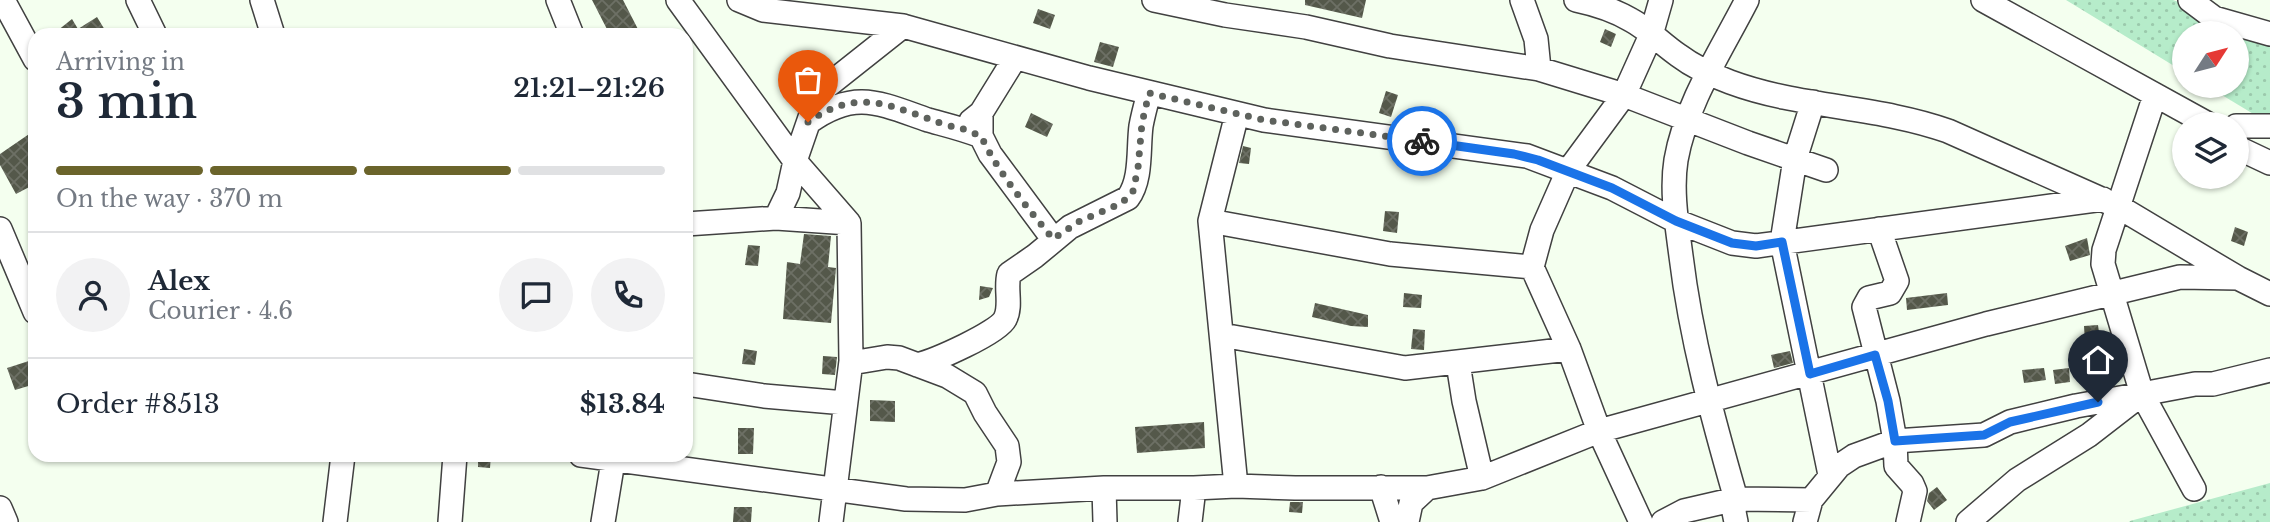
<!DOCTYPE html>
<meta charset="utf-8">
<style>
body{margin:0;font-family:"Libre Baskerville",serif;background:#f2f2f3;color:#1f2937;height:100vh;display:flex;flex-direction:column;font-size:26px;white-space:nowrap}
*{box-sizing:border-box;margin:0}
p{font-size:23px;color:#747a83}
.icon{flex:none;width:38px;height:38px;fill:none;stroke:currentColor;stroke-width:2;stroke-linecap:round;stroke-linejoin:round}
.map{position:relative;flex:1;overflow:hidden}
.sheet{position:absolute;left:28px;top:28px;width:665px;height:434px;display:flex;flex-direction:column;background:#fff;border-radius:21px;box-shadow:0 2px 5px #0004}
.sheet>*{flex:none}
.needle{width:46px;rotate:54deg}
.buttons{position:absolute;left:2172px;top:21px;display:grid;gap:14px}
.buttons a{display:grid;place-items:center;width:77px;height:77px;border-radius:50%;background:#fff;box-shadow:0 2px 5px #0004;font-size:35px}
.pin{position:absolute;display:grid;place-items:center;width:60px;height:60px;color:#fff;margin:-72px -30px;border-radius:50% 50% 50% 0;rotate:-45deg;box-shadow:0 0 7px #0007}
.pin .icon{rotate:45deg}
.courier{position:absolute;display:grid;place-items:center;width:70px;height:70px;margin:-35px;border:5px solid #1a73e8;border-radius:50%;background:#fff;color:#222;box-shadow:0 2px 9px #0007}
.summary em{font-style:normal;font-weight:600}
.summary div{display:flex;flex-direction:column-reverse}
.summary{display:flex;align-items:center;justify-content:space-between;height:119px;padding:0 28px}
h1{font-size:46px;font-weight:600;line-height:52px}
.bar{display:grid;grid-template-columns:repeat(4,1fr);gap:10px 7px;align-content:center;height:84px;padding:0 28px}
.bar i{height:9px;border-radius:5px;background:#e0e1e3}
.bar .on{background:#6b642b}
.bar p{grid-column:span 4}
.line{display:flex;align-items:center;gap:18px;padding:0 28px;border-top:2px solid #e0e1e3}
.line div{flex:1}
.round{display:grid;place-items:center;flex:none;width:74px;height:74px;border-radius:37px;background:#f2f2f3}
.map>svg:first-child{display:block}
.grass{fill:url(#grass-dots)}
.building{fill:url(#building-cross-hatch)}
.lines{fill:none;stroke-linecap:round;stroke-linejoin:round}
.minor-casing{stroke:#414141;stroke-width:26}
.minor{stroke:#fff;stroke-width:23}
.done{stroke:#5e625d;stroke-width:7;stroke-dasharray:0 12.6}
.route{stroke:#1a73e8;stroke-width:9}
</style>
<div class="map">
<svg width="2270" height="522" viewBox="0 0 2270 522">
<defs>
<pattern id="grass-dots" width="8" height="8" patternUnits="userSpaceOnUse" patternTransform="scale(1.75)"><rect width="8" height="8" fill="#b6ecca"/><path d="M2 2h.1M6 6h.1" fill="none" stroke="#9bc9ac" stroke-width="1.8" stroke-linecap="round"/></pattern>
<pattern id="building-cross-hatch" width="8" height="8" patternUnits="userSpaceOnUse" patternTransform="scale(1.75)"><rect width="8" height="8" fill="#54584a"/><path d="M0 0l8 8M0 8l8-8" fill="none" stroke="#6d7065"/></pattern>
</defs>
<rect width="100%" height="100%" fill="#f4ffef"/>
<path class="grass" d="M2066,0h107l41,15 56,8v101l-63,-38h29v-53h-52v39z
M2270,483v39h-141l1,-1z"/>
<path class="building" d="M592,0h31l18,35h-31z
M1305,0h61l-4,18 -57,-13z
M1038,9l17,6 -5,14 -17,-6z
M97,17l11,18h-56l20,-16 6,10z
M1605,29l11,5 -5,13 -11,-5z
M1100,42l19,5 -6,20 -19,-5z
M1386,91l12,4 -7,22 -12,-4z
M1031,113l22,11 -6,13 -22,-10z
M35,130v54l-19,10 -16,-29v-11z
M1243,146l8,2 -2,16 -10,-1z
M1385,211l14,1 -2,21 -14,-2z
M2235,227l13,5 -4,14 -13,-5z
M804,234l27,2 -3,31 8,1 -5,55 -48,-4 4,-57 13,2z
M2087,238l3,17 -20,6 -5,-15z
M748,245l12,1 -2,20 -13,-1z
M980,286l13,2 -4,9 -10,3z
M1404,293l18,2 -1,13 -18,-1z
M1947,293l1,12 -41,5 -1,-12z
M1315,303l53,12v12l-17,-1 -39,-9z
M2098,325l2,15 -15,2 -1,-16z
M1413,329l12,1 -1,20 -13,-1z
M744,349l13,2 -2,14 -13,-1z
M1790,351l3,12 -19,5 -3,-13z
M823,356l14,1 -2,18 -13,-1z
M32,360l3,9v15l-20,6 -8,-22z
M2044,368l2,12 -22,3 -2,-13z
M2069,368l1,14 -15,2 -2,-14z
M870,400l25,1v21l-25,-1z
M1204,422l1,26 -68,5 -2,-26z
M738,428h16l-1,26h-15z
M478,455h13l-1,13 -12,-1z
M1937,487l10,13 -13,10 -7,-9 2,-8z
M1290,502h13l-1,11 -13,-1z
M734,507h18l-1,15h-18z"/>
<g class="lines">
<g class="minor-casing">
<path id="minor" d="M3,0l32,59
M138,0l17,35
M262,0l11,35
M558,0l14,35
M678,0l117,161 54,62 2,138 -20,161
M739,0l24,10 140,16 186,52 175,42 263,36 85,32 64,33 56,22 24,3 347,-47
M1154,0l71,15 81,12 84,19 149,23 85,26 124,48 78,27
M1522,0l14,39 3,30
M1576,0c19,4 38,10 55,20 17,9 31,24 47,35 16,12 33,20 52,27 70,26 148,24 218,49l171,76 119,71 32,16
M1983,0l225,124
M2190,0l24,18 56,16
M2155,95l-51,155 -1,14 39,130 52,95
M1813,102l-18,57 -13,83 48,233
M981,113v23l9,18 63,85
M971,121l10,-8 34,-55
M809,122c46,-33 70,-19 119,-2 18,5 35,9 53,16
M2236,126h34
M2236,147l34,16
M776,218l12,-25 7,-32 19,-55 12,-19 77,-61
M1210,221l180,33 142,13
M686,224l90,-6 73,5
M0,229l35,83
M1879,229l18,52 -7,12 -21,5 -5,9 24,94 7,40 1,25 16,18 3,7 -7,31
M1222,335l183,33 164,-19
M851,361l6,1 30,-5 12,1 48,18 28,17 10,20 22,33 2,16 -12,32
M1458,363l6,38 18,77
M917,365c17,-4 81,-32 88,-46 7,-13 0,-31 4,-45l26,-18 35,-29 58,-29c14,-19 10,-49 13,-72 2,-11 5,-22 8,-33
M686,384l78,12 81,7
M581,455l325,44 59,1 32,-6 107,-6h90l42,-2 59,2h132l55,-10 117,-47 387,-107 194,-47 58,1
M1236,486l-26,-265 27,-107
M1381,487l11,35
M1104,488l1,34
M0,508l6,14
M335,522l8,-67
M450,522l5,-67
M603,522l11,-67
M1190,522l4,-34
M1407,522l4,-19 16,-15
M1641,522l-42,-91 -30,-82 -37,-82 10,-37 26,-59 56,-76 27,-60 10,-35
M1663,522l21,-11 52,-12 75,1
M1736,522l-2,-10 2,-13c-23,-80 -45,-160 -55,-243 -4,-31 -10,-65 -5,-96 10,-57 45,-109 71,-160
M1805,522l6,-22 28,-34 15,-10 41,-15 89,-6 26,-13 66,-16 66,-12
M1968,522l49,-42 72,-45 53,-41 53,-10h18l57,-14"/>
</g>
<use href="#minor" class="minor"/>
</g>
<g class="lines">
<path class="done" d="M808,122c55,-38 86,-13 142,4l8,1 23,9c18,38 46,71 72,103l27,-18 42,-18 11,-12 5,-23 4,-45 7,-30 115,27 158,21"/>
<path class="route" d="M1422,141l92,13 24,6 74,28 64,33 56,22 24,3 26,-4 28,132 65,-19 13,46 7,40 89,-6 26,-13 88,-20"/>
</g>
</svg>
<div class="buttons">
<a><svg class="needle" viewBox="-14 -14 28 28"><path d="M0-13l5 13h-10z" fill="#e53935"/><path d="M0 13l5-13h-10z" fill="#747a83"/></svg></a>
<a><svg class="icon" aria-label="layers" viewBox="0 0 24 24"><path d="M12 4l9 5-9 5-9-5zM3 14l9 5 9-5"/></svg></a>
</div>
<div class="pin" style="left:808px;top:122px;background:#ea580c"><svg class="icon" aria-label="bag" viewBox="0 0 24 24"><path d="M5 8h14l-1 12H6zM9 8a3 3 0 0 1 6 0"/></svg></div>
<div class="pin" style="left:2098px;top:402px;background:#1f2937"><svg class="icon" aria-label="home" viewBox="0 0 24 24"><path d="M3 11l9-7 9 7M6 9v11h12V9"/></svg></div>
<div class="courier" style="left:1422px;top:141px"><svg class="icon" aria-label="bike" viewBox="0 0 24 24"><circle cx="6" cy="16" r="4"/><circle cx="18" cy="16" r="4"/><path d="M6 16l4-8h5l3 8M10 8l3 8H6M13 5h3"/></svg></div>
<section class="sheet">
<div class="summary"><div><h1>3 min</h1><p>Arriving in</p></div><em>21:21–21:26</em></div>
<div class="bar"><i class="on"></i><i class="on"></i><i class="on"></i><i></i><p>On the way · 370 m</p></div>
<div class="line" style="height:126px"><a class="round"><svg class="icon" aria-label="person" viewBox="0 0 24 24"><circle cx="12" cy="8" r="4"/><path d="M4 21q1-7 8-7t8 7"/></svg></a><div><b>Alex</b><p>Courier · 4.6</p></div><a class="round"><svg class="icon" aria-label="chat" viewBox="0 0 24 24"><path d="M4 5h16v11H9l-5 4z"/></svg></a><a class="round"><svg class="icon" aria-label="phone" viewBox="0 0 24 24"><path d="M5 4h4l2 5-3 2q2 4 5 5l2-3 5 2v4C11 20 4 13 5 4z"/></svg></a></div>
<div class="line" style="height:91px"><div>Order #8513</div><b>$13.84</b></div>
</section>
</div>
